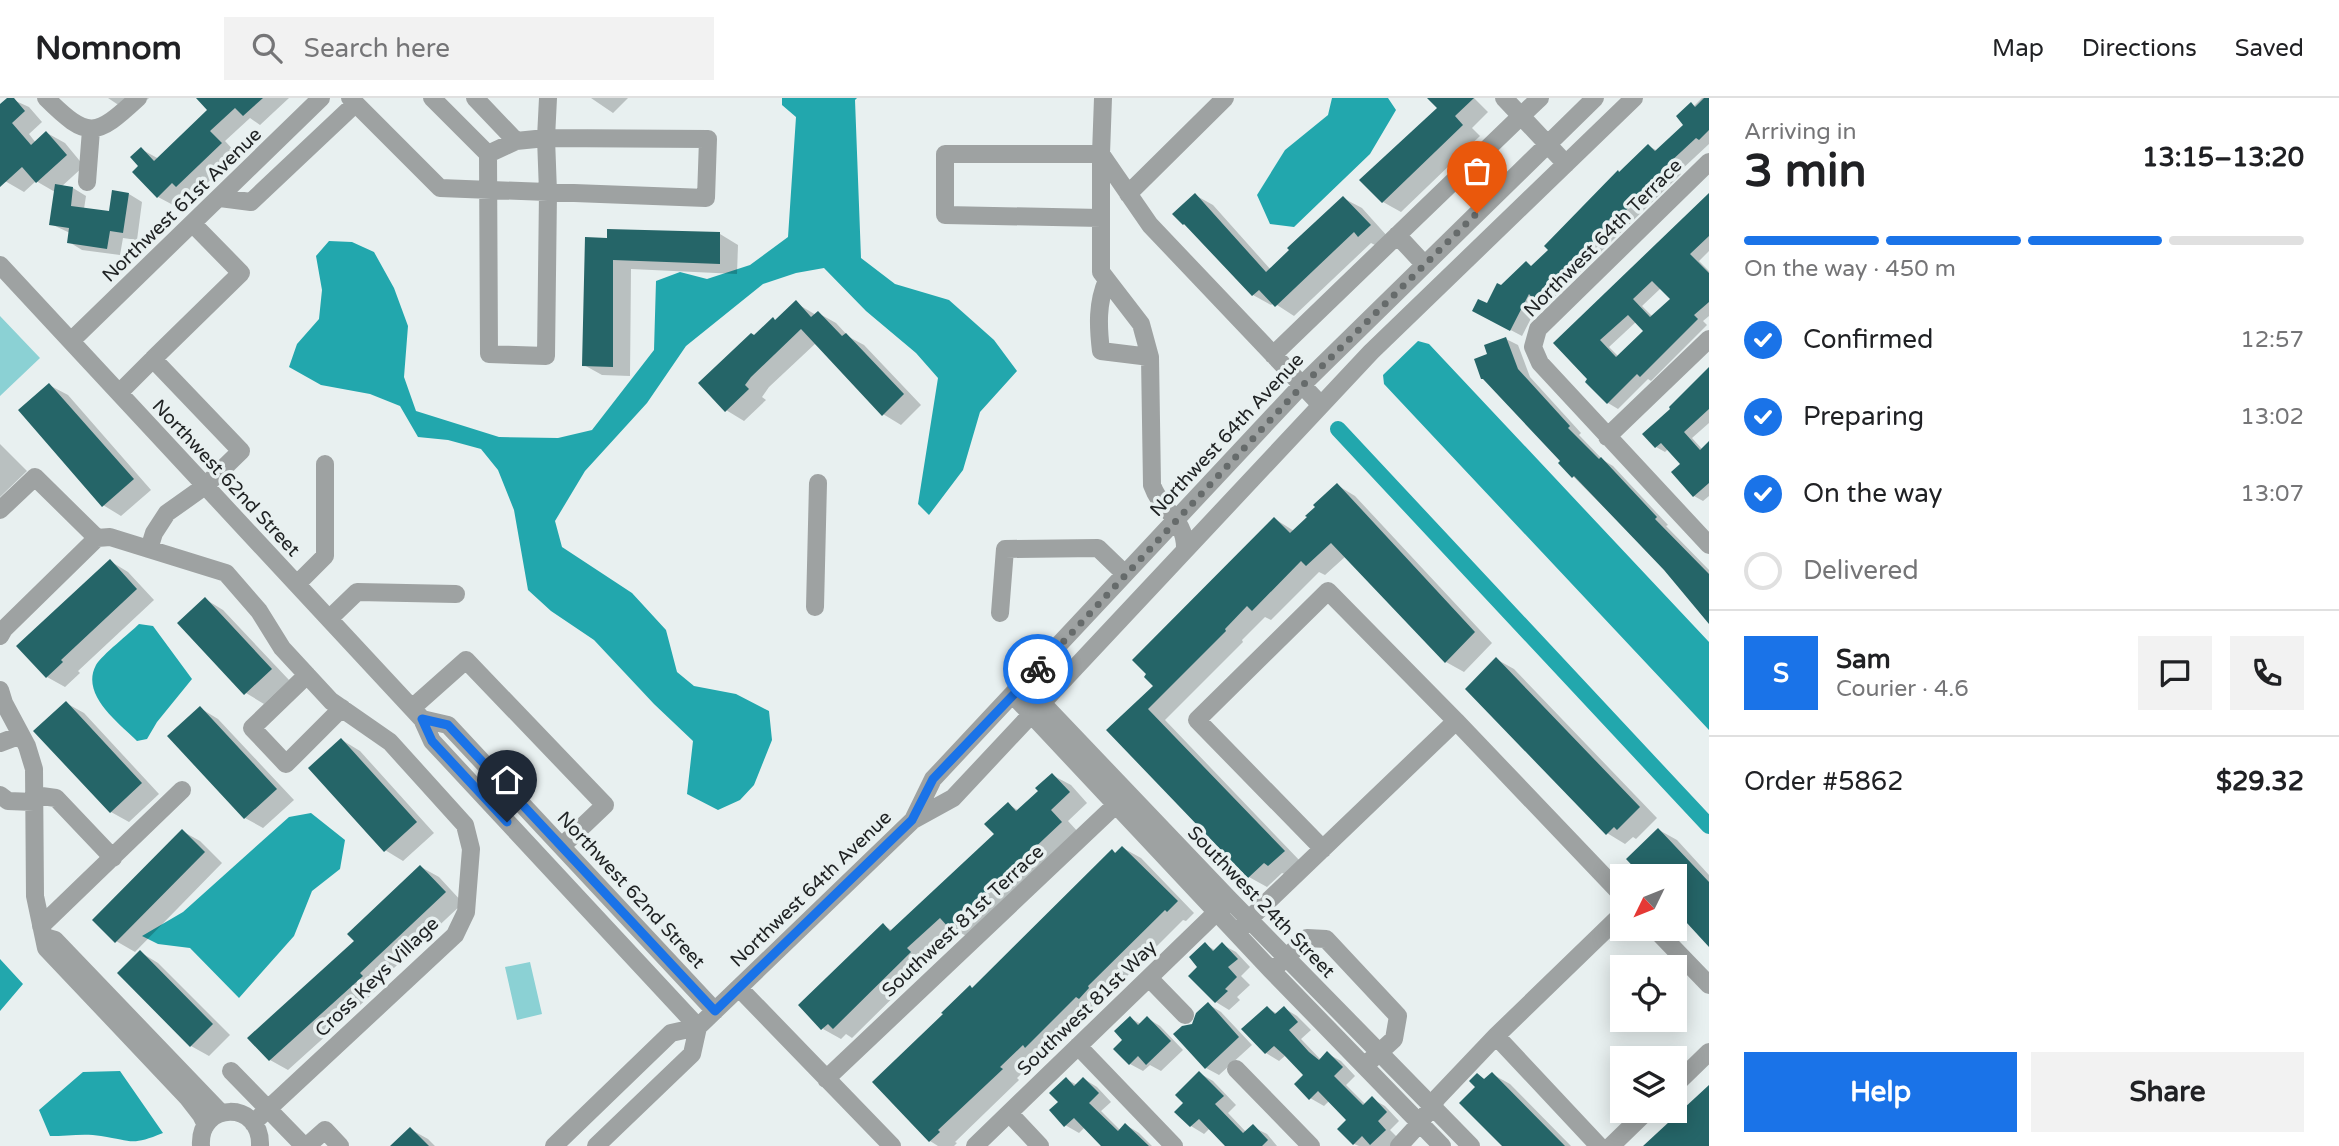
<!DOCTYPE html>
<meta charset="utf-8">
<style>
body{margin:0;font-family:"Varela Round",sans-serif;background:#f2f2f2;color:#202124;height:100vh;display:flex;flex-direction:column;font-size:26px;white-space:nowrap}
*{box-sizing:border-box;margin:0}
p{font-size:23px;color:#757577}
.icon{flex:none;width:38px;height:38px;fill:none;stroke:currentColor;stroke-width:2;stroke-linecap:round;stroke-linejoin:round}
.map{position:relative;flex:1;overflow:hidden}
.details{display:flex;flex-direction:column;background:#fff;width:630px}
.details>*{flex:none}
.needle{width:46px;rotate:227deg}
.tools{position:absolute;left:1610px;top:766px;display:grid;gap:14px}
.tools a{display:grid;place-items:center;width:77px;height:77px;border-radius:0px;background:#fff;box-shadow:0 4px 18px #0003;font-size:35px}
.pin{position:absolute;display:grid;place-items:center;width:60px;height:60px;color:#fff;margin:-72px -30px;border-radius:50% 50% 50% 0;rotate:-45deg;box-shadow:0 0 7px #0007}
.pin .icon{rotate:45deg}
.courier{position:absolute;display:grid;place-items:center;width:70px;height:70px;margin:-35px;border:5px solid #1a73e8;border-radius:50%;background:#fff;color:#222;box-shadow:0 2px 9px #0007}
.headline em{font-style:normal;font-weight:700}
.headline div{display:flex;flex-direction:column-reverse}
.headline{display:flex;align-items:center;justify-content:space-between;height:119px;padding:0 35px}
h1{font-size:46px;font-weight:700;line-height:52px}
.bar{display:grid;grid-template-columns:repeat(4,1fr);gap:10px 7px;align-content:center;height:84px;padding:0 35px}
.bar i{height:9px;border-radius:5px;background:#e0e0e0}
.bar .selected{background:#1a73e8}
.bar p{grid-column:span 4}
.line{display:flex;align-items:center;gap:18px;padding:0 35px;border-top:2px solid #e0e0e0}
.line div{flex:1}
.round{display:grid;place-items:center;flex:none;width:74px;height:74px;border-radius:0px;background:#f2f2f2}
ol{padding:0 35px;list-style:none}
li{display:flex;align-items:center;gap:21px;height:77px}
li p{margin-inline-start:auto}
li .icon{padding:7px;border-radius:50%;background:#1a73e8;color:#fff;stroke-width:4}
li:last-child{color:#757577}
li i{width:38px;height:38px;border:4px solid #e0e0e0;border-radius:50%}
.action{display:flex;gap:14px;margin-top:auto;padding:14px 35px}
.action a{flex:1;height:80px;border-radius:0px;background:#1a73e8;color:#fff;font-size:28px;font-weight:700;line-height:80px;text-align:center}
.action a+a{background:#f2f2f2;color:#202124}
header{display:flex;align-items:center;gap:42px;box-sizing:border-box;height:98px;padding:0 35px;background:#fff;border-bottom:2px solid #e0e0e0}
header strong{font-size:33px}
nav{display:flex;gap:38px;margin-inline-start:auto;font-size:24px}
.search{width:490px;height:63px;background:#f2f2f2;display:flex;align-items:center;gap:18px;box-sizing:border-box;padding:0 24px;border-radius:0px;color:#757577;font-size:26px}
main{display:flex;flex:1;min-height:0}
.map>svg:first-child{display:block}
.green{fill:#8bd1d4}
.water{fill:#22a7ad}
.shadow{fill:#0003;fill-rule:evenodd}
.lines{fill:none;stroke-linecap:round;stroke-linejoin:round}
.canal{stroke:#22a7ad;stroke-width:16}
.building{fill:#256568;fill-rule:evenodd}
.minor{stroke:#9ea2a2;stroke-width:18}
.done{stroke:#666b6b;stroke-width:7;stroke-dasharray:0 12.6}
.route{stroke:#1a73e8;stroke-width:9}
.labels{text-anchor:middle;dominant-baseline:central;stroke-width:7;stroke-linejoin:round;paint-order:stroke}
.street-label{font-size:19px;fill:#202324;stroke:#e8f0f0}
</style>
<header>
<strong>Nomnom</strong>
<div class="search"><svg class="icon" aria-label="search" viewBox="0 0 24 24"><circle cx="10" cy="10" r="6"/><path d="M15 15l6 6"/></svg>Search here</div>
<nav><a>Map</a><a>Directions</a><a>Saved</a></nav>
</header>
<main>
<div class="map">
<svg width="1709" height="1048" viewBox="0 0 1709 1048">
<rect width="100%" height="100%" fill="#e8f0f0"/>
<path class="green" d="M0,218l40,42 -40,38z
M530,864l12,52 -25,6 -12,-53z"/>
<path class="water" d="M782,0h75l-2,2 6,158 34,26 54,16 45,40 23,31 -37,41 -17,58 -34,45 -11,-11 20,-126 -22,-25 -50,-42 -42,-43 -28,5 -33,11 -77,62 -39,57 -62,68 -30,50 7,26 70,46 34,37 11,42 17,14 42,8 33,17 3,29 -18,45 -14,15 -22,10 -31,-16 6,-53 -39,-37 -60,-64 -43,-29 -23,-21 -14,-80 -16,-40 -17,-21 -33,-9 -30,-3 -18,-31 -30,-12 -49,-9 -32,-18 8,-23 22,-25 3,-29 -6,-34 13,-15 23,1 22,10 20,36 14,38 -4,51 12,34 83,26 59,1 34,-8 62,-80 2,-69 24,-9 27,7 43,-14 38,-28 8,-120 -14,-12z
M1332,0h56l8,12 -26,44 -76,73 -24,-3 -13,-29 28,-45 43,-35z
M1418,243l11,3 280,298v88l-325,-346 -1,-9z
M139,526l14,2 39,53 -35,43 -10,17 -10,2c-18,-18 -57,-46 -41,-76 6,-10 34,-32 43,-41z
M311,715l34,27 -5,29 -28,22 -18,45 -55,62 -49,-50 -32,-4 -16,-8 41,-24 106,-95z
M0,861l23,25 -23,27z
M120,973l43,62c-32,13 -30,8 -62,3 -16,-3 -34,0 -51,0l-11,-26 44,-38z"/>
<path class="shadow" d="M9,0l20,9 13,15 -13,12 7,9 11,-10 18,10 19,23 -23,21 12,1 13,8 -2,13 27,4 18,-19 13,8 -5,38 -14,-2 -3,17 -38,-5 -13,-8 1,-9 -19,-9 4,-32 -19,-11 -12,11 -19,-11 -5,-6v-69z
M108,0h41l-17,16z
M198,0h91l-29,27 -10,-7 -25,23 12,13 -43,42 -5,-3 -14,13 -17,-9 -17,-31v-17l18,10 50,-49z
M591,0h37l-15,15z
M1429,0h45l14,14 -16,16 8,8 -79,76 -18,-10 56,-94z
M1702,0h7v46l-30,28 2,2 -135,131 -6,-4 -18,35 -36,-19 1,-11 14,-19 32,-20 115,-121 10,5 28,-26 8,-19z
M1709,96v57l-10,10 10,10v45l-6,5 4,4 -56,56 -3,-2 -30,30 -10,-6 -21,-21 3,-3 -35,-36zM1661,190l11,11 -19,18 -11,-11zM1637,223l9,10 -27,26 -10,-10z
M1195,97l18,10 58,65 72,-72 19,10 26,29 -11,9 -6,-3 -77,73 -20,-13 -3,2 -18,-10 -62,-67 -7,-4z
M720,136l18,11 -1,29 -106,-5 -1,107 -28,-1 -18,-10 25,-126z
M796,205l20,12 2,-2 18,10 13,14 15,8 57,60 -20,20 -18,-11 -67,-71 -47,44 -7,10 4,3 -22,21 -18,-11 29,-73 21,-16z
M1506,241l12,6 12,32 51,56 -2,2 24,25 10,6 55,59 -2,1 43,44v51l-44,-52 -105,-106 2,-2 -72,-106z
M1709,275v50l-17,15 10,11 7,-6v53l-6,5 -9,-5 -12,-31 -14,-16 -3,3 -9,-5z
M49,287l19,10 83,95 -30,26 -18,-11z
M0,346l27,27 -27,26z
M1337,387l18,11 137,147 -28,29 -18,-10 -100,-106 -21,19 -6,-3 -48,48 -6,-3 -23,23 1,2 -78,78 136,142 -14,13 -5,-2 -15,14 -18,-10 -141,-147 47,-44 120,-167 19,12z
M110,463l18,11 26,28 -76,71 2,2 -15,14 -18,-10z
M205,501l18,11 66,70 -25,24 -18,-11z
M1496,561l18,10 143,149 -21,21 -3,-2 -8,7 -18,-11z
M66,605l18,10 75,81 -30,28 -18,-10z
M200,610l18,11 76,81 -31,28 -18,-10z
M342,642l18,11 74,82 -31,28 -18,-11z
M1052,677l19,10 16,18 -19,18 11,12 -111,104 -12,-7 -32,29 4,4 -76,75 -6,-4 -5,5 -18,-10 60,-104 10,6 103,-97 12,-30 11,7 21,-20z
M1659,732l18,10 32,35v69l-34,-36v-31z
M182,733l18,10 22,22 -87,89 -19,-11z
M1123,750l18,10 53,55 -8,8 -3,-1 -78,78 1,1 -8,9 -3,-2 -50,51 -4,-2 -24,23 2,2 -64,62 2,1 -3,3h-16l-8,-5 16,-127 166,-163 5,3z
M421,769l18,10 24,26 -86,81 3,3 -92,83 -18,-10 86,-119z
M1205,846l11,7 7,-6 13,7 14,15 -9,9 9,9 -13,12 3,3 -11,10 -13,-8z
M140,854l18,11 72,72 -21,21 -18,-10 -72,-73z
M1208,906l13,8 31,33 -33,30 -13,-7 -12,-43z
M1267,910l11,6 6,-6 13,8 14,14 -10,9 20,21 7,-6 13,7 14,15 -9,9 20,20 6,-6 13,7 14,15 -9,9 8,8 -8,8h-31l-5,-2 -14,-15 9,-9 -19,-20 -6,6 -14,-8 -5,-23 -19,-20 -7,6 -13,-8z
M1130,920l11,6 6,-6 13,8 23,24 -22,21 -11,-6 -7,6 -13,-7 -5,-24z
M1199,975l14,8 23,24 -8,8 19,20 6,-6 14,7 10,12h-50l-17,-18 -6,6 -13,-8 -5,-23z
M1492,976l18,10 61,62h-67l-26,-59 -1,-12 9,5z
M1066,981l11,6 7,-6 13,8 14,15 -10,9 20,20 5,-6 13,8 13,13h-48l-19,-19 -6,6 -14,-8 -5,-23z
M410,1031l18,10 7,7h-42z"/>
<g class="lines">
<path class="canal" d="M1338,331l371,397"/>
</g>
<path class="building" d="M7,0h7l11,13 -13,12 19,22 15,-14 21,24 -31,28 -14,-16 -22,20v-83z
M196,0h67l-20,18 -8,-8 -25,23 12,12 -46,44 -4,-4 -15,15 -25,-26 6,-6 -8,-9 11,-10 13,14 53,-51z
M1427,0h47l-19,18 8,9 -81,78 -23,-23 78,-72z
M1704,0h5v32l-10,10 -3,-2 -28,26 3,3 -138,132 -4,-5 -19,37 -38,-20 6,-12 9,4 10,-20 4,2 25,-24 5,5 17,-16 -4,-4 74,-76 1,2 29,-28 7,7 28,-26 -7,-9 15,-14 4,5z
M55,86l18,3 -2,19 38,5 3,-21 17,3 -6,40 -13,-2 -3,18 -40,-6 2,-15 -20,-3z
M1195,95l71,79 23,-22 -2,-2 56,-52 28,29 -13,12 -4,-5 -79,75 -16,-17 -7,6 -68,-72 -1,1 -11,-11z
M1709,95v43l-19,18 19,19v29l-15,13 4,4 -58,58 -3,-3 -30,30 -22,-22 2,-3 -34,-36zM1652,183l18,18 -20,18 -17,-18zM1628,217l15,16 -27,26 -16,-17z
M607,131l113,3v32l-107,-4v107l-31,-1 3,-129 22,1z
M796,202l15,17 7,-6 24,25 4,-3 58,61 -22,22 -81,-87 -50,48 -6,8 4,4 -24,23 -27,-29 53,-50 3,2 19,-18 2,3z
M1506,239l12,32 52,57 -2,2 31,31 2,-2 56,60 -2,2 54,55v50l-45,-54 -90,-94 -2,2 -14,-15 2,-2 -77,-82h-2l-7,-20 13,-5 -3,-9z
M1709,269v42l-25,23 16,18 9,-9v42l-16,14 -22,-25 9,-8 -19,-21 -6,5 -13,-14 28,-25 -1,-2z
M49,285l85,96 -32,28 -84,-97z
M1337,385l138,149 -30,31 -114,-120 -25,23 -5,-5 -49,50 -5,-5 -22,23 1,2 -78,78 137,142 -17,15 -4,-3 -16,15 -142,-148 47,-44 -9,-9 2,-3 -14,-14 142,-143 16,16 17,-16 -2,-1 10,-9 -2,-2z
M110,461l27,30 -76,71 2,2 -17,16 -30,-32z
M205,499l67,72 -28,26 -67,-72z
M1496,559l144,150 -23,23 -3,-3 -8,8 -141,-146z
M66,603l76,82 -32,30 -77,-82z
M200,608l77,83 -33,30 -77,-83z
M341,640l76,84 -33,30 -76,-84z
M1052,675l18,19 -19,18 11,12 -113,106 -9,-10 -33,30 4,4 -78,77 -5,-5 -7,6 -23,-25 85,-82 7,8 104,-97 -10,-10 24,-22 8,9 22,-20 -3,-3z
M1658,730l51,54v65l-34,-37v-33h-32l-17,-18z
M182,731l23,23 -90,91 -23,-23z
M1122,748l56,55 -11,11 -2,-2 -77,76 1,2 -10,11 -3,-2 -51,51 -2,-3 -23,22 3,2 -65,61 2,2 -11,10 -57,-60 71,-68 -2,-1 29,-28 2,3 140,-139 3,4z
M420,767l26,27 -86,81 3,3 -94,85 -22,-23 107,-97 -7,-7z
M1205,844l8,9 9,-9 16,17 -10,8 9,10 -12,12 3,2 -13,12 -27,-27 9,-9 -8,-10z
M140,852l73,74 -23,23 -73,-74z
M1208,904l31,35 -34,32 -32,-35 9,-8 10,-2 4,-11z
M1267,908l8,8 9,-8 14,16 -9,8 20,22 10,8 8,-9 16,16 -9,9 29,29 9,-9 15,16 -9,9 8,9 -16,15 -8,-9 -9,9 -16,-16 9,-9 -28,-29 -9,9 -15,-16 9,-9 -19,-20 -10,-9 -9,8 -24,-25z
M1130,918l8,9 9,-9 24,25 -25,24 -8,-9 -9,9 -16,-16 9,-9 -8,-9z
M1199,973l25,25 -9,8 28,29 10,-9 15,16 -6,6h-37l-26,-27 -9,8 -16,-15 9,-9 -8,-8z
M1492,974l73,74h-63l-43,-43 16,-16 -6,-6 8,-8 7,6z
M1066,979l8,9 9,-9 16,16 -10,10 29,28 7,-8 24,23h-48l-27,-28 -10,9 -15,-17 9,-8 -9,-9z
M1709,987v61h-66z
M410,1029l19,19h-39z"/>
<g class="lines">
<path class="minor" d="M46,0c42,42 50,39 92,0
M350,0l90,90 266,10 2,-59 -162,-1 -30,3
M432,0l56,56 1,200 57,2 2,-164 -2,-54 2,-40
M475,0l41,43 -28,13
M1103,0l-2,56 49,71 171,180
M1540,0l-19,18 45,48
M1709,64l-171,167 -5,18 7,16 169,182
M87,84l4,-52
M1128,96l97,-96
M220,100l31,4 104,-98
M1101,120l-156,-3v-61h156v118l40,52 9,33 2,128c10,28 34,33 33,65
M1397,137l27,29
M0,167l422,454 10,22 266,286
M1107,182c-10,23 -9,46 -6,71l49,6
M71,243l250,-243
M1273,257l248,-239 -17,-18
M119,295l34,-34
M1607,339l102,-98
M0,412l35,-33 62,61
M149,451l5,-16 13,-20 38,-27 36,-35 -88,-92 88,-86 -48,-49
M297,486l28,-28v-92
M815,509l3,-124
M1000,515l5,-64 93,-1 27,26
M329,521l28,-27 99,2
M0,538l4,-7 93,-91 13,-1 116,36 33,38 23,37 49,53 59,41 75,83 6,24 -5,63 -11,23 -202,188
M307,577l-55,53 34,36 56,-56
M1024,586l205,215 242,247
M0,592l4,13 23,43 7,23 1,127 11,52 141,149 14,18 5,10
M1013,597l258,275 171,176
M412,610l54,-48 139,145 -43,41
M422,621l26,6 267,286
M0,645l21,-8
M0,697l8,6 26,1
M34,697l22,3 57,60
M913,722l20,-41 369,-394 293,-287
M1323,751l-126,-129 131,-129 128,130
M41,828l141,-136
M1241,829l215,-206 166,174
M1655,831l54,56
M48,840l7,2 166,173
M1277,868l30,-28 19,1 72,77 -4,23 -23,21
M1149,880l36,37
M739,890l153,158
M1078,948l96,100
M1236,971l75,77
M231,973l73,75
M826,981l298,-282
M1675,987l34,-33
M1009,1015l31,33
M201,1048c-3,-45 61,-46 59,0
M307,1048l18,-16 15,16
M554,1048l117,-113 27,-6 215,-207 40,-22 418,-446 263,-254
M596,1048l96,-92 6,-27
M975,1048l249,-241
M1399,1048l21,-23 18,-26 58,-61
M1599,1048l-103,-110 126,-122
M1611,1048l36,-35"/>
</g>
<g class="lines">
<path class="done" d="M1038,571l264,-283 175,-173"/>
<path class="route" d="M507,724l-75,-81 -10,-22 26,6 267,286 197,-191 21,-41 105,-110"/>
</g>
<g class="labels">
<g class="street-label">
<text transform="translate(182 107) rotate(-44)">Northwest 61st Avenue</text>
<text transform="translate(1603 140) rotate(-45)">Northwest 64th Terrace</text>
<text transform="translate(1227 337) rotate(-47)">Northwest 64th Avenue</text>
<text transform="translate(226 380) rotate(47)">Northwest 62nd Street</text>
<text transform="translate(811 791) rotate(-44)">Northwest 64th Avenue</text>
<text transform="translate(631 792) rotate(47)">Northwest 62nd Street</text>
<text transform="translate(1261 804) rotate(46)">Southwest 24th Street</text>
<text transform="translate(963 823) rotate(-43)">Southwest 81st Terrace</text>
<text transform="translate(377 879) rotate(-44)">Cross Keys Village</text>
<text transform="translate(1087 910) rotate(-44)">Southwest 81st Way</text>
</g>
</g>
</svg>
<div class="tools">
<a><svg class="needle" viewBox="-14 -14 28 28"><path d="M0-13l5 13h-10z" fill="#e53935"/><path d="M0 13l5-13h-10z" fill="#757577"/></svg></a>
<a><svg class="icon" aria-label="locate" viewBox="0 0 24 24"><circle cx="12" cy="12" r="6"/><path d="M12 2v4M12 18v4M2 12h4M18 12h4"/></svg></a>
<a><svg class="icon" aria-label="layers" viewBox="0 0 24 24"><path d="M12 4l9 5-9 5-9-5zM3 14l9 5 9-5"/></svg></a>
</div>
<div class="pin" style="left:1477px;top:115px;background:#ea580c"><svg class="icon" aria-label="bag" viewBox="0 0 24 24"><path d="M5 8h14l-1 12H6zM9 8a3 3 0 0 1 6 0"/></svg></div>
<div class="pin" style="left:507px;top:724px;background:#1f2937"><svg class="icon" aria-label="home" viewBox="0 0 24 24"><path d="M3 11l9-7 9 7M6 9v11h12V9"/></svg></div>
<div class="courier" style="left:1038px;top:571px"><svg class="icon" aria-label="bike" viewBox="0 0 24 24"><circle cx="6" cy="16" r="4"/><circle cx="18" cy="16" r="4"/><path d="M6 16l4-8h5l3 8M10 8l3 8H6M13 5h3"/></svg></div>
</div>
<section class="details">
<div class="headline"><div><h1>3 min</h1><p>Arriving in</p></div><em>13:15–13:20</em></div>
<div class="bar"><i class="selected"></i><i class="selected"></i><i class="selected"></i><i></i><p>On the way · 450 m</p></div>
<ol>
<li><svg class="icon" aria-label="check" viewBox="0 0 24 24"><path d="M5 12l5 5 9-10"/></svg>Confirmed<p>12:57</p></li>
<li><svg class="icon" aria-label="check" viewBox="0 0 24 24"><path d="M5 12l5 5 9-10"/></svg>Preparing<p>13:02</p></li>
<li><svg class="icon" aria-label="check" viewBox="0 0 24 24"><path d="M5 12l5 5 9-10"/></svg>On the way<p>13:07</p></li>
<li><i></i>Delivered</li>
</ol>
<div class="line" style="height:126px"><b class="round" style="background:#1a73e8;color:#fff">S</b><div><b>Sam</b><p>Courier · 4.6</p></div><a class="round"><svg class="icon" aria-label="chat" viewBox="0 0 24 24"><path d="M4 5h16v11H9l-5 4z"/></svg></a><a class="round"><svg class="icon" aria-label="phone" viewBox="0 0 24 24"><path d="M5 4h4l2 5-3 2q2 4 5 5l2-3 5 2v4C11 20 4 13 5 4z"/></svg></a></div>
<div class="line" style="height:91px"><div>Order #5862</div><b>$29.32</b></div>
<div class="action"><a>Help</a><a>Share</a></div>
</section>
</main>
